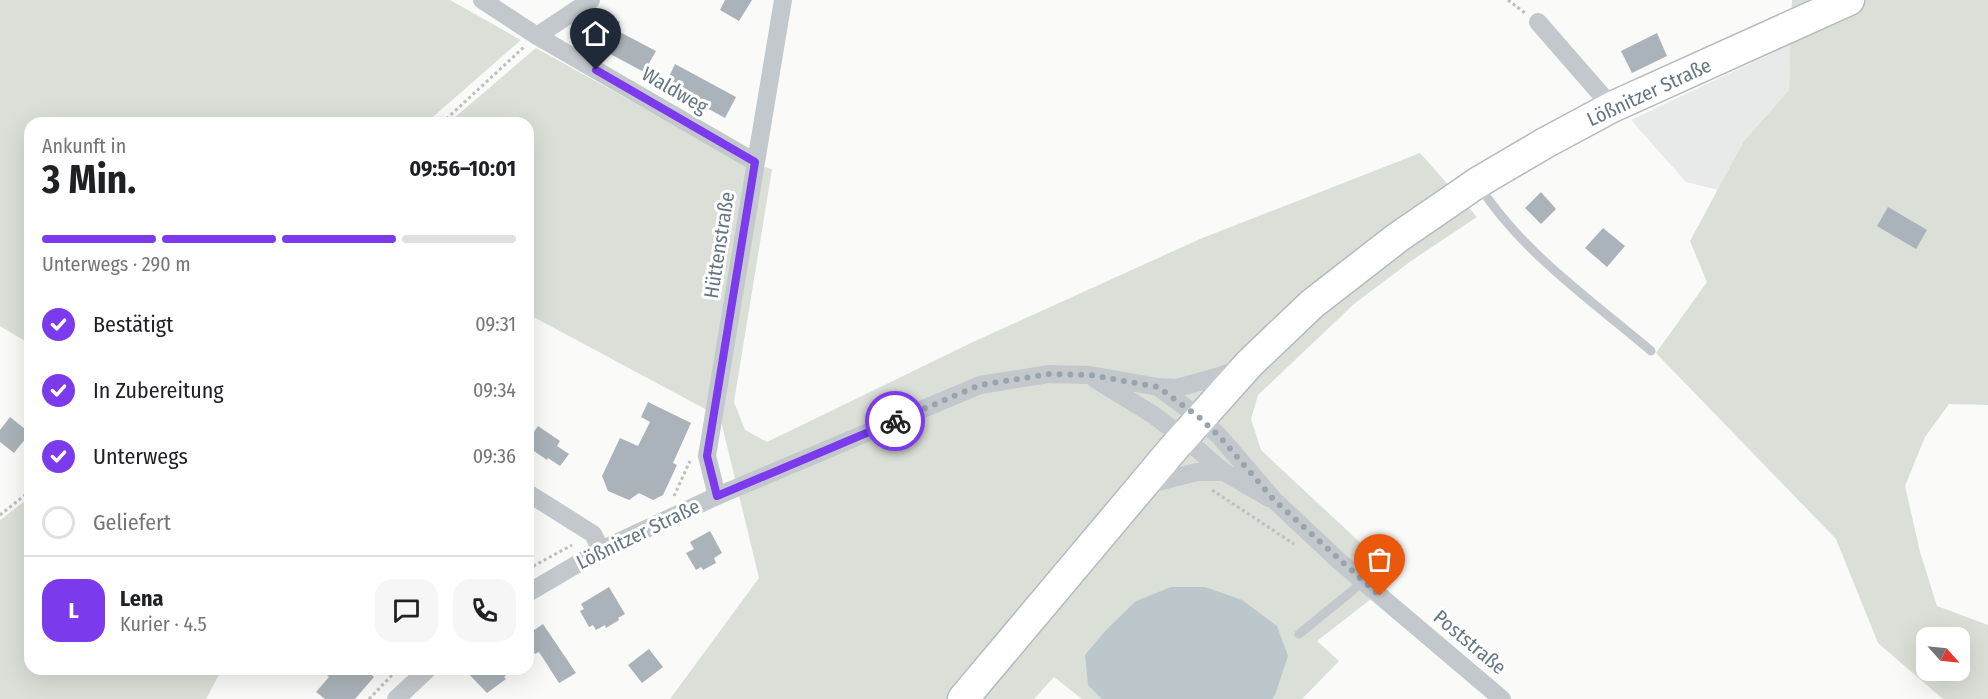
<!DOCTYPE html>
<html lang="de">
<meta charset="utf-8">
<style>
body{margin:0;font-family:"Fira Sans Condensed",sans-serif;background:#f6f6f6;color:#202124;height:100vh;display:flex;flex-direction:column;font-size:22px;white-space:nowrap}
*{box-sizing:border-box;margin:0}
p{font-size:20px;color:#757577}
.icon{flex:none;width:33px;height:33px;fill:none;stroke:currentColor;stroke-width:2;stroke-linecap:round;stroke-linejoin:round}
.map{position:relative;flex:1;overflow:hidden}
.sheet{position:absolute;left:24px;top:117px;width:510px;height:558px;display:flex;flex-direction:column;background:#fff;border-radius:18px;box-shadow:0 6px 24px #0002}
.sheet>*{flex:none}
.needle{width:39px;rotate:117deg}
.controls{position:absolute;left:1916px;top:627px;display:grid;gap:12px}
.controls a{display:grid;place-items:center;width:54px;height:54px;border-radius:12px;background:#fff;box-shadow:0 6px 24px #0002;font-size:30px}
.pin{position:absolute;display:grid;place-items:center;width:51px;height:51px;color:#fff;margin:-62px -26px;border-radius:50% 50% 50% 0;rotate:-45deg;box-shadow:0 0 6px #0007}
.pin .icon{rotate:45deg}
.courier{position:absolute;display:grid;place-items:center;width:60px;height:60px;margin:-30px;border:4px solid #7c3aed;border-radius:50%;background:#fff;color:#222;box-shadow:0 2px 8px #0007}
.overview em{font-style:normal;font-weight:700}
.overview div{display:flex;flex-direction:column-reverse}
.overview{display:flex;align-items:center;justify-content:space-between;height:102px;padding:0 18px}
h1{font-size:39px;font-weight:700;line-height:45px}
.bar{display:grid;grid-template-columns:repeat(4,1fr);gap:9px 6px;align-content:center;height:72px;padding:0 18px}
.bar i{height:8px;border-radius:4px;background:#e0e0e0}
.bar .selected{background:#7c3aed}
.bar p{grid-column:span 4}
.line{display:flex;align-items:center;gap:15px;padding:0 18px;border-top:2px solid #e0e0e0}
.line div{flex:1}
.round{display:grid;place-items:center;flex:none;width:63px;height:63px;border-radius:18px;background:#f6f6f6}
ol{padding:0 18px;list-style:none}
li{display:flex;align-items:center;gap:18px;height:66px}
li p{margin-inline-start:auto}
li .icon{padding:6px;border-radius:50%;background:#7c3aed;color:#fff;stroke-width:4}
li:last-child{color:#757577}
li i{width:33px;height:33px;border:3px solid #e0e0e0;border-radius:50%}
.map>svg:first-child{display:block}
.built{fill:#e8e9e9}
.green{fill:#dadfd7;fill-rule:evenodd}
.water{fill:#bbc7cb}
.building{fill:#aab3b9}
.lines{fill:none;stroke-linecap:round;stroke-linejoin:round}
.primary-casing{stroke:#b5babe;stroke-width:33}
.path{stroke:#bbbfc2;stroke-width:3;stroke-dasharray:3 3;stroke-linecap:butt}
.lane{stroke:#c3c8cc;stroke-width:9}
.street{stroke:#c3c8cc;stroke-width:18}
.primary{stroke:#fff;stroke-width:30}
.done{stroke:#99a4ac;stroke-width:6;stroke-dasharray:0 10.8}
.route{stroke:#7c3aed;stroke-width:8}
.labels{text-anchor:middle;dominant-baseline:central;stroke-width:6;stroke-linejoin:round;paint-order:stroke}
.street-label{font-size:20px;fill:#657683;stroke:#fff}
</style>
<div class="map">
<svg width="1988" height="699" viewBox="0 0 1988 699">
<rect width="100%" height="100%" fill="#fafaf8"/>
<path class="built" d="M1791,44l-2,46 -45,51 -26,49 -32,-8 -55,-62z"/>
<path class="green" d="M0,0h450l71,40 -95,83h-396v221l-30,-18z
M1792,0h196v405l-39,-1 -24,33 -20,49 15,66 17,54 51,19v74h-45l-65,-56 -42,-104 -180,-186 51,-71 -17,-41 54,-100 45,-51zM1926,638h33v32h-33z
M536,48l201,112 35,9 -38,233 11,28 22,12 206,-100 227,-103 220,-86 57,64 -66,44 -57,43 -96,91 -7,24 10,31 137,128 -81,63 22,20 -37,38h-220l-28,-22 -20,22h-364l89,-121 -39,-161 -192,-103v-191h-80z
M30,497v172h192l-16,30h-206v-179z"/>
<path class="water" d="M1171,587h34l37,13 35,26 11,30 -13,39 -3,4h-170l-14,-14 -3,-30 22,-26 29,-28z"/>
<path class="building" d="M725,0h27l-13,21 -19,-11z
M604,13l16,9 -4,8 40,21 -12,21 -60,-32 11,-20 4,2z
M1657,33l10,23 -35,17 -11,-22z
M675,64l61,33 -11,21 -60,-33z
M1541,192l15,17 -15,15 -16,-16z
M1888,207l39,23 -11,19 -39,-23z
M1603,228l22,18 -18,21 -22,-19z
M648,402l43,21 -18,40 4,2 -14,30 -10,5 -14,-7 -10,7 -21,-9 -6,-15 18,-38 18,8 12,-24 -9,-5z
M10,417l20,16 -16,20 -14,-11v-12z
M538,426l22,15 -3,5 12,8 -9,12 -12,-8 -1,2 -19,-13v-6z
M710,531l12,22 -8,5 2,5 -13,7 -2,-3 -5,3 -10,-17 8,-4 -4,-7z
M609,587l16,27 -7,4 1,2 -13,8 -1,-3 -9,5 -3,-5 -4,2 -9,-16 4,-2 -3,-5z
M543,624l33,49 -17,10 -20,-31 -4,2 -6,-10 4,-3 -5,-7z
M649,649l14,18 -21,16 -14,-18z
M320,669h45l9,8 -19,22h-30l-9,-7 13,-15z
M464,669h48l-8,8 2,2 -19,14z"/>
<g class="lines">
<g class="primary-casing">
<path id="primary" d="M963,699l210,-250 77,-86 62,-59 85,-66 80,-55 68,-40 67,-36 237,-107"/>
</g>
<path class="path" d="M1508,0l17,13
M442,123l82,-76
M1212,490l82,54
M674,496l16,-35
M0,515l30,-24
M528,569l44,-24
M369,699l29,-30"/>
<path class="lane" d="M1480,187c42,65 112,114 171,164
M1299,634l64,-52"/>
<path class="street" d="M482,0l55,36 218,126
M1538,22l74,85
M537,36l54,-36
M1095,379l57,35 31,23 41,35 45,26
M1158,387l42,31 20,19 54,63 65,61 163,138
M1146,485l51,-13h27
M528,493l65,41 8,16
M717,496l-10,-40 76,-456
M528,593l73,-43 116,-54 263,-111 69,-11 41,1 68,12 19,1 43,-12 20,-8
M396,699l32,-30"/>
<use href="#primary" class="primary"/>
</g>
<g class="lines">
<path class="done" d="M895,421l85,-36 69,-11 41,1 68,12 42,31 20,19 54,63 106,96"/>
<path class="route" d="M596,70l159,92 -48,294 10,40 178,-75"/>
</g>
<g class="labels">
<g class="street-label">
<text transform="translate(675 90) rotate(30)">Waldweg</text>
<text transform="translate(1649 92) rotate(-25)">Lößnitzer Straße</text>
<text transform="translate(719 245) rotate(-81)">Hüttenstraße</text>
<text transform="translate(638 534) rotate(-26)">Lößnitzer Straße</text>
<text transform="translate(1470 642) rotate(40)">Poststraße</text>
</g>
</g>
</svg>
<div class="controls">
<a><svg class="needle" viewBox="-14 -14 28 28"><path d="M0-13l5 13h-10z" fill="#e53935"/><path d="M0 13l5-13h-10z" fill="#757577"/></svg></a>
</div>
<div class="pin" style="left:1380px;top:596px;background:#ea580c"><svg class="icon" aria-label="bag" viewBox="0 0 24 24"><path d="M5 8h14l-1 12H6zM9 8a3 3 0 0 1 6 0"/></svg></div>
<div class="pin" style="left:596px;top:70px;background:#1f2937"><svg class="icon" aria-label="home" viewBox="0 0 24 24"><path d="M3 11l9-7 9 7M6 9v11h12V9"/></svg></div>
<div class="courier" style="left:895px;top:421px"><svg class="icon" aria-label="bike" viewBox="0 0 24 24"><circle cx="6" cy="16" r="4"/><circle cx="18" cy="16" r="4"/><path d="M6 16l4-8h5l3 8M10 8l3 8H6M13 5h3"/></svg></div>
<section class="sheet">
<div class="overview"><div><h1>3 Min.</h1><p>Ankunft in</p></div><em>09:56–10:01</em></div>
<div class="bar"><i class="selected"></i><i class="selected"></i><i class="selected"></i><i></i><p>Unterwegs · 290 m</p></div>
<ol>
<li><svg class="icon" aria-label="check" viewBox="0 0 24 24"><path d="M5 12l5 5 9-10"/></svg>Bestätigt<p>09:31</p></li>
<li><svg class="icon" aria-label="check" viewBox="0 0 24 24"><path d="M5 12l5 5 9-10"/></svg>In Zubereitung<p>09:34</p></li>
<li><svg class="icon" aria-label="check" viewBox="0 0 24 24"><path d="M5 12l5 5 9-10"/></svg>Unterwegs<p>09:36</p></li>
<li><i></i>Geliefert</li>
</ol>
<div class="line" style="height:108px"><b class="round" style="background:#7c3aed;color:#fff">L</b><div><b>Lena</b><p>Kurier · 4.5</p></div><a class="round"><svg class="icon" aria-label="chat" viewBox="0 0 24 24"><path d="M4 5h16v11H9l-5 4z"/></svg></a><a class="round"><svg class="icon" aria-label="phone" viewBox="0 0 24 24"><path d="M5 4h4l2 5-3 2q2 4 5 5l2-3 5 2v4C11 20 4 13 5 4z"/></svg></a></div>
</section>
</div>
